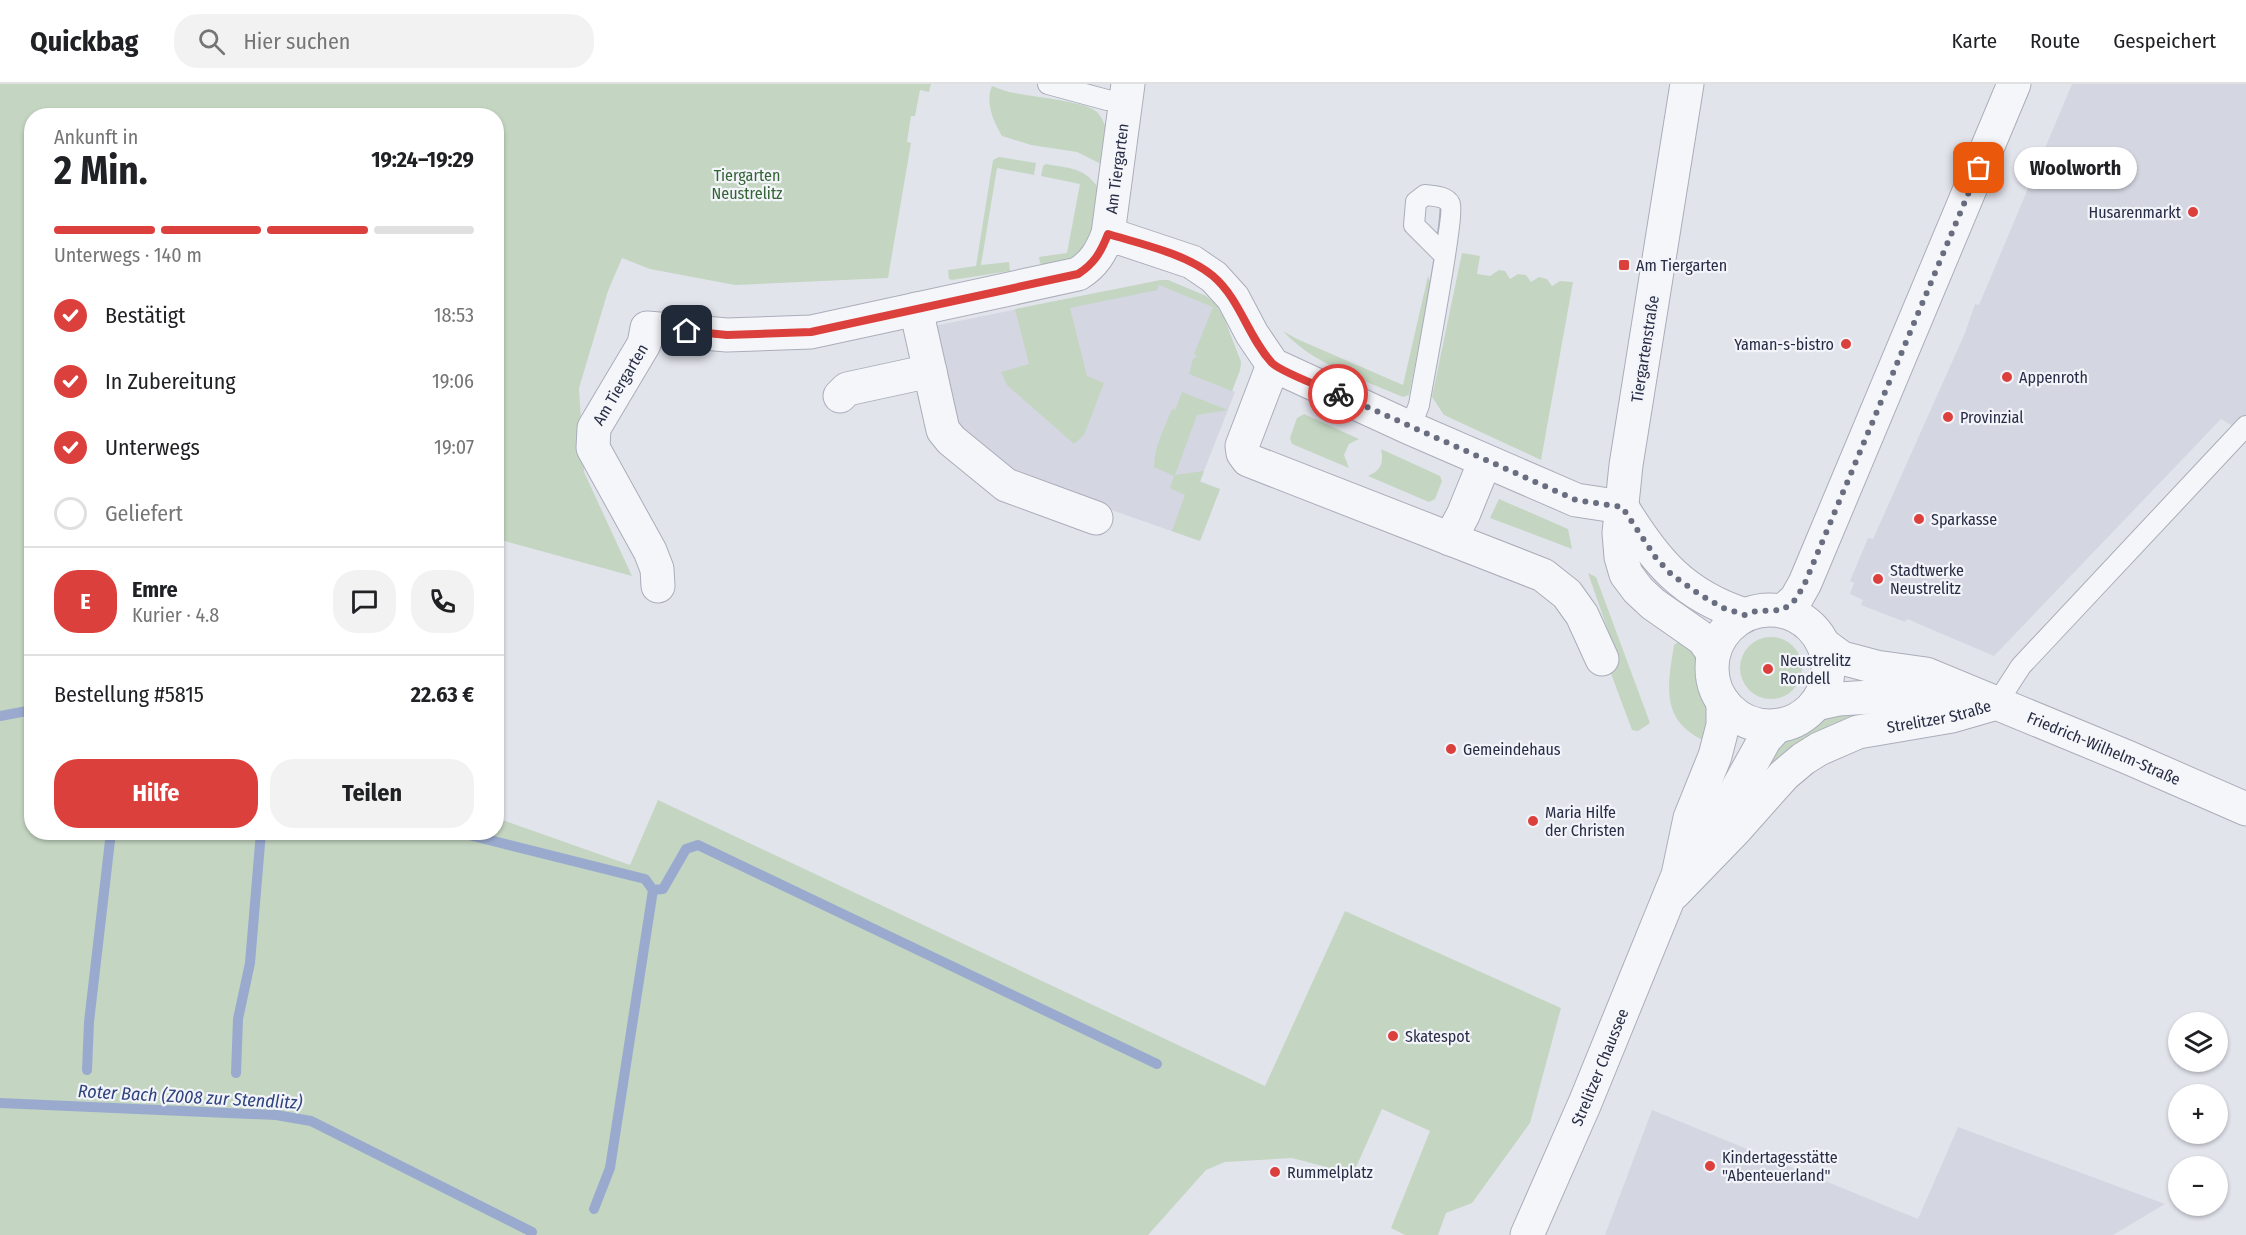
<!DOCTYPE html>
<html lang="de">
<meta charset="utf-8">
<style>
body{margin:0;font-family:"Fira Sans Condensed",sans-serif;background:#f2f2f2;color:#202124;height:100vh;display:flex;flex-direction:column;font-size:22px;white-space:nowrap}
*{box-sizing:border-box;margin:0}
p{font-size:20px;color:#757577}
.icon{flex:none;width:33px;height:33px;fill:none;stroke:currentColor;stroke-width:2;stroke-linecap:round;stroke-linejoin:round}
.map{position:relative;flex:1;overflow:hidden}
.side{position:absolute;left:24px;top:24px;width:480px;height:732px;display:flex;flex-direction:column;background:#fff;border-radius:24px;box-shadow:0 2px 4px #0004}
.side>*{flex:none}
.controls{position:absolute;left:2168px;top:928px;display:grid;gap:12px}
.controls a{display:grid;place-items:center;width:60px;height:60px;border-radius:50%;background:#fff;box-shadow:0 2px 4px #0004;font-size:30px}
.pin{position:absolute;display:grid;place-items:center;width:51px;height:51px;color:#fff;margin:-26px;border-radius:12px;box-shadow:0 3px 9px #0006}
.courier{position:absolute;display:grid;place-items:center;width:60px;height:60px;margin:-30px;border:4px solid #dc403c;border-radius:50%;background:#fff;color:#222;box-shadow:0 2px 8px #0007}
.bubble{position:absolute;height:42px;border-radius:21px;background:#fff;box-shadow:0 2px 4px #0004;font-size:20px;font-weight:700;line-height:42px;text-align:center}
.head em{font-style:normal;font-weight:700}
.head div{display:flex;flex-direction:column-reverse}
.head{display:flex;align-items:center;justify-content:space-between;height:102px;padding:0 30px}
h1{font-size:39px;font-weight:700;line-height:45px}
.bar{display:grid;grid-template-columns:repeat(4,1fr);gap:9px 6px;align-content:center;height:72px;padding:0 30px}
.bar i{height:8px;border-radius:4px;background:#e0e0e0}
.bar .selected{background:#dc403c}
.bar p{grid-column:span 4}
.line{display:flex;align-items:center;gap:15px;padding:0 30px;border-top:2px solid #e0e0e0}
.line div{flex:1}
.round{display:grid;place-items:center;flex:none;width:63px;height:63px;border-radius:24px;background:#f2f2f2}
ol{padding:0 30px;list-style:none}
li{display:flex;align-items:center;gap:18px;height:66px}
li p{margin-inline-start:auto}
li .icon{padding:6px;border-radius:50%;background:#dc403c;color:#fff;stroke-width:4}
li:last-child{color:#757577}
li i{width:33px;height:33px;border:3px solid #e0e0e0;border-radius:50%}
.primary-button{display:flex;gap:12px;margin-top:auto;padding:12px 30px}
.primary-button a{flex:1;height:69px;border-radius:24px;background:#dc403c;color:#fff;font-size:24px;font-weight:700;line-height:69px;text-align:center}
.primary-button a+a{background:#f2f2f2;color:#202124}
header{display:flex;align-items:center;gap:36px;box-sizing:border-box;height:84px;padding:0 30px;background:#fff;border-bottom:2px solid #e0e0e0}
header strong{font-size:28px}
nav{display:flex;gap:33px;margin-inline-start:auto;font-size:21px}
.search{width:420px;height:54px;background:#f2f2f2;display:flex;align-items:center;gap:15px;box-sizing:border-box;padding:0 21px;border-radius:24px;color:#757577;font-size:22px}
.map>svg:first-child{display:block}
.built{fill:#d4d6e1}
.green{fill:#c4d6c2}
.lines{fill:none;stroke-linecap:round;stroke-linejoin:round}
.stream{stroke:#9aaacf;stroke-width:10}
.lane-casing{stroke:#aaadba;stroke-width:22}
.street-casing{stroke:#aaadba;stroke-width:35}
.lane{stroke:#f5f6f9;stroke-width:20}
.street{stroke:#f5f6f9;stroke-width:33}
.done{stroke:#696d80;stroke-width:6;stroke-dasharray:0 10.8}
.route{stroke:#dc403c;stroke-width:8}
.poi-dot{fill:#dc403c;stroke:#f2f4f9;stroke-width:2}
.labels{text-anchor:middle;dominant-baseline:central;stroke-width:4.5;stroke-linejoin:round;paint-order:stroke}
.street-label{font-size:16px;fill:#282d46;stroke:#f2f4f9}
.park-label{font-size:16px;fill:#346334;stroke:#f2f4f9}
.poi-label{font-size:16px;fill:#282d46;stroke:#f2f4f9;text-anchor:start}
.water-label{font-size:18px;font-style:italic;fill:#2e437e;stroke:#f2f4f9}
</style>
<header>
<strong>Quickbag</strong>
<div class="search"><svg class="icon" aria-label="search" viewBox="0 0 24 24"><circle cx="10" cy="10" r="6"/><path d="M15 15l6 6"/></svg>Hier suchen</div>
<nav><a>Karte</a><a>Route</a><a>Gespeichert</a></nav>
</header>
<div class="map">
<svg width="2246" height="1151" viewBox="0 0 2246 1151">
<rect width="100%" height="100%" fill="#e2e4ec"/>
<path class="built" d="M2072,0h174v350l-25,-15 -227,237 -87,-37 -2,3 -44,-17 2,-5 -13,-6 4,-11 -4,-2 18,-43 5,1 92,-206 9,-26 1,-3 4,1z
M1161,196h7l38,16 9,7 9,15 17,44 -1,8 -8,20 3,2 -35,89 20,8 -20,52 -186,-65 -58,-46 -22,-104z
M1652,1026l266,109 40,-92 207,77 -52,31h-508z"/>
<path class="green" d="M0,0h931l-2,8 -9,-2 -5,26h-4l-4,26 4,1 -23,135 -153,7 -85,-16 -28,-11 -14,33 -29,97 5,84 48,104 -135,-37 -1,-423h-464v716h464l1,-14 133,47 28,-65 607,286 80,-175 216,97 -31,115 -58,80 -26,10 -8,22h-33l-14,-7 39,-97 -48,-22 -29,65 -61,-16 -67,4 -19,8 -58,65h-1148z
M992,2c8,3 15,6 23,7 17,4 71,8 82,19 14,15 11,37 10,55l-30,-15 -46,-7 -29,-9c-9,-15 -17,-34 -10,-50z
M999,73l37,6 -2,12 -37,-7 -16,97 28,-3 1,9 -58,9 -3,-1 -1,-9 28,-4 17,-106z
M1046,80c29,5 42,4 57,32l-17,56 -19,9 -24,4 -3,-2 -1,-6 28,-4 13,-69 -39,-8 2,-10z
M1462,169l18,3 -3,18 13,2 9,-6 6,1 5,8 8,-5 8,1 5,7 8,-5 8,2 5,7 8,-5 13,1 -32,178 -97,-45 -12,-18z
M1428,192l3,9 -22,110 -6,2c-41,-18 -89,-32 -120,-66l14,8 106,46z
M1161,196h7l38,16 9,7 9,15 17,44 -1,8 -8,21 -43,-17 4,-15 4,-3 -3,-2 19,-47 -54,-22 -2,5 -87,18 17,68 17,7 -20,52 -10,9 -67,-59 -6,-13 28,-8 -14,-55z
M1182,308l46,18 -31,5 -22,60 29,-4 -4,11 20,7 -20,52 -28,-10 13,-36 -15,-7 4,-12 -20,-9c0,-20 10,-38 18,-58l3,1z
M1304,330l55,25 -10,5 -5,11 5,13 -57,-24 -2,-6 7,-20z
M1381,365l59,27 2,5 -7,18 -6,3 -61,-26c13,-6 16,-13 13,-27z
M1499,415l69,30 4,20 -82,-31z
M1588,489l8,4 54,146 -12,8 -6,-1 -22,-59 5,-20z
M1740 584a31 31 0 1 1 62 0a31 31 0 1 1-62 0Z
M1678,558l10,4 8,12 14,51v34c-50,-20 -43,-54 -36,-98z
M1861,622l-4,18 -79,45 -14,-5 17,-20 26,-12 23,-16z"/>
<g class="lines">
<path class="stream" d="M0,632l32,-6
M457,748l188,47 8,11 -43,278 -16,41
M653,806l10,-1 23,-40 12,-4 459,219
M87,986l2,-48 22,-190
M236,989l2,-54 12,-56 11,-131
M0,1019l276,12 35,6 221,111"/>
<g class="lane-casing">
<path id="lane" d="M1048,0l59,16 18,1
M1410,344l9,-23c4,-24 36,-192 31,-201 -4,-8 -17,-8 -25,-9l-9,7 -2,23 31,31
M1997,619l24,-37 225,-240"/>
</g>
<g class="street-casing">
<g id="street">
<path d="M1687,0l-61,381 -7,68 2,24 5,17 12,16 15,14 50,35 10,14"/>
<path id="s1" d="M1108,150l20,-150"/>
<path d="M916,225l27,121 8,10 55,45 90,33"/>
<path d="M1273,281l-31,81 1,7 5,7 295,115 24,19 15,21 20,44"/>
<path d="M840,312l7,-7 83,-18"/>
<path d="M1622,423c33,54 61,88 123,108"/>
<path d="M1450,455l13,-24 22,-54"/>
<path id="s2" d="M658,502l-1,-17 -7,-18 -57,-103 1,-20 50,-84 3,-16 80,7 84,-3 267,-58c16,-10 23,-22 30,-40l84,28 22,15 19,21 19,36 21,31 137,63 166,72 46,7"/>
<circle cx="1770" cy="584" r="58"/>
<path d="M1783,527l13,-12 9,-16 209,-499"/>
<path id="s3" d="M1823,560l19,14 34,9 50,7 201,83 119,52"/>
<path d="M1816,620l23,-5 32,-2 52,2 36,-11"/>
<path d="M1707,754l9,-11 49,-88 12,-13"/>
<path id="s4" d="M1674,809l61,-63 49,-55 19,-16 16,-10 39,-17 94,-16 45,-13"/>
<path id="s5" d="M1527,1151l58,-132 93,-228 12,-57 25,-62 8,-31v-23"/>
</g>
</g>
<use href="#lane" class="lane"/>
<use href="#street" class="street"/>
</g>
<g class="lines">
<path class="done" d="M1338,310l238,106 46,7 34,51 16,17 27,19 24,14 22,7 11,-4 27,-1 13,-11 9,-16 174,-415"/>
<path class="route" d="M687,247l40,4 84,-3 267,-58c16,-10 23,-22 30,-40 33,10 79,20 105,42 27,23 35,61 59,87 9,9 52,25 66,31"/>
</g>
<g class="poi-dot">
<circle cx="2193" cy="128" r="6"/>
<rect x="1618" y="175" width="12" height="12" rx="3"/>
<circle cx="1846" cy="260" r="6"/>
<circle cx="2007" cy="293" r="6"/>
<circle cx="1948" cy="333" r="6"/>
<circle cx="1919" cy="435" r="6"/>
<circle cx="1878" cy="495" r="6"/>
<circle cx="1768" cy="585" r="6"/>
<circle cx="1451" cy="665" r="6"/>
<circle cx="1533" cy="737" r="6"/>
<circle cx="1393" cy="952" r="6"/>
<circle cx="1710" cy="1082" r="6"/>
<circle cx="1275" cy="1088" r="6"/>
</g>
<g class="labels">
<g class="street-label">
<text stroke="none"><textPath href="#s1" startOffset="66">Am Tiergarten</textPath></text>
<text transform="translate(1645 265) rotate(-81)">Tiergartenstraße</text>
<text stroke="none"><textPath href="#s2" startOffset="225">Am Tiergarten</textPath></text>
<text stroke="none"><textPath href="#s4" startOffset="330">Strelitzer Straße</textPath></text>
<text stroke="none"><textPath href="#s3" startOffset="302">Friedrich-Wilhelm-Straße</textPath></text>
<text stroke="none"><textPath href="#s5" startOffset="183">Strelitzer Chaussee</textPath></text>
</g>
<g class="park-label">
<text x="747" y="91">Tiergarten<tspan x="747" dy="18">Neustrelitz</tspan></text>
</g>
<g class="poi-label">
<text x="2181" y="128" text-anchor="end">Husarenmarkt</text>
<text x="1636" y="181">Am Tiergarten</text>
<text x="1834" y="260" text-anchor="end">Yaman-s-bistro</text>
<text x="2019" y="293">Appenroth</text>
<text x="1960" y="333">Provinzial</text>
<text x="1931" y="435">Sparkasse</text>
<text x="1890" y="486">Stadtwerke<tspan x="1890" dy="18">Neustrelitz</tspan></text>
<text x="1780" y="576">Neustrelitz<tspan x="1780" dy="18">Rondell</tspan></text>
<text x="1463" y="665">Gemeindehaus</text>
<text x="1545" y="728">Maria Hilfe<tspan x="1545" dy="18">der Christen</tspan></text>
<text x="1405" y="952">Skatespot</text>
<text x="1722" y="1073">Kindertagesstätte<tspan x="1722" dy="18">"Abenteuerland"</tspan></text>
<text x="1287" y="1088">Rummelplatz</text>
</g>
<g class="water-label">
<text transform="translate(190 1013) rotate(3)">Roter Bach (Z008 zur Stendlitz)</text>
</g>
</g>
</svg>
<div class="controls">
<a><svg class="icon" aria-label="layers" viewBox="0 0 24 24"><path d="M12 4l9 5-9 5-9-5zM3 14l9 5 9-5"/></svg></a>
<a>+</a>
<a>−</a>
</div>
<div class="pin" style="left:1979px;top:84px;background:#ea580c"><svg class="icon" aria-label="bag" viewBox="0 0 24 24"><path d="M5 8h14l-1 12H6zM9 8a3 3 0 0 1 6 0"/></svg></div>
<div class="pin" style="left:687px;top:247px;background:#1f2937"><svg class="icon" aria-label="home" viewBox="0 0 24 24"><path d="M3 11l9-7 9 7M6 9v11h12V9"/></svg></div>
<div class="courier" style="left:1338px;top:310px"><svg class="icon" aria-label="bike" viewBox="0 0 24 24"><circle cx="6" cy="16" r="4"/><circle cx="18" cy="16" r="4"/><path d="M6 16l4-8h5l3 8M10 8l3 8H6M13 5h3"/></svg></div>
<div class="bubble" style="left:2014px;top:63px;width:123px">Woolworth</div>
<section class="side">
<div class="head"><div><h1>2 Min.</h1><p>Ankunft in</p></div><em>19:24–19:29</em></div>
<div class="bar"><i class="selected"></i><i class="selected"></i><i class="selected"></i><i></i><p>Unterwegs · 140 m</p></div>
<ol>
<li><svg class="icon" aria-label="check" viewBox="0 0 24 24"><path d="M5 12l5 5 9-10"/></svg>Bestätigt<p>18:53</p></li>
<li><svg class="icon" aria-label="check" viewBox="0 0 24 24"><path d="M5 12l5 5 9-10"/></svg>In Zubereitung<p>19:06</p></li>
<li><svg class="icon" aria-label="check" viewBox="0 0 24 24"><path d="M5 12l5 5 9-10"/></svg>Unterwegs<p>19:07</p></li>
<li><i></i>Geliefert</li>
</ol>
<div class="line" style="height:108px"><b class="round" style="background:#dc403c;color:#fff">E</b><div><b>Emre</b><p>Kurier · 4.8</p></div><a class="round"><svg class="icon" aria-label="chat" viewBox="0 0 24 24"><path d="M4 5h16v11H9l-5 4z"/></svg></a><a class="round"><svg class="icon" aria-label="phone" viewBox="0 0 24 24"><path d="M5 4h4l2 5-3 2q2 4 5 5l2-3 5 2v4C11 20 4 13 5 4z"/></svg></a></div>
<div class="line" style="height:78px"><div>Bestellung #5815</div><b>22.63 €</b></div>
<div class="primary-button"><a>Hilfe</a><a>Teilen</a></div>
</section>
</div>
